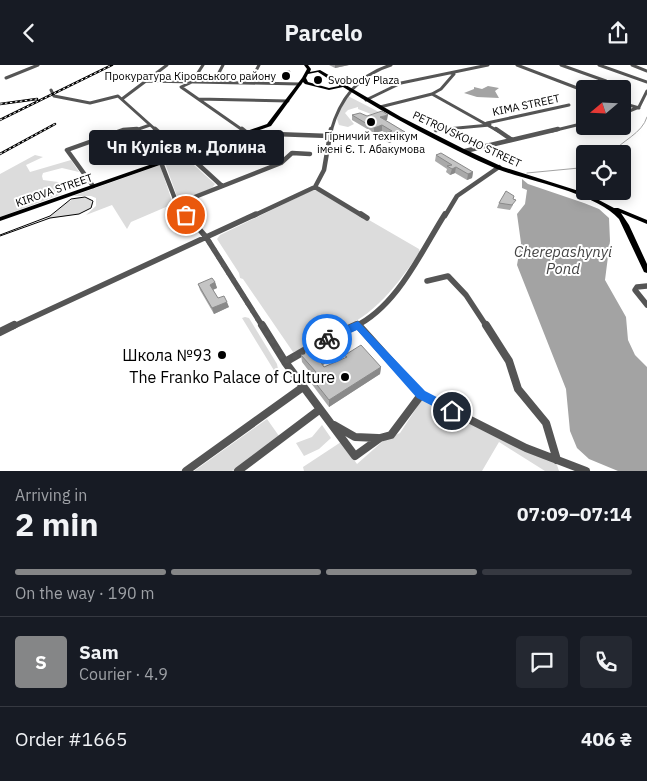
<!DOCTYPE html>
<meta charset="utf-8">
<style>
body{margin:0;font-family:"IBM Plex Sans",sans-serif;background:#242831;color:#f1f3f6;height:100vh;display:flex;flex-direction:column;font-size:19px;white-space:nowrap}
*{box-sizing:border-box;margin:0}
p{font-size:16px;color:#9ea1a6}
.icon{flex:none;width:28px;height:28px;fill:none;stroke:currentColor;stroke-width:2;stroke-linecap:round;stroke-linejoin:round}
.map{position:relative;height:406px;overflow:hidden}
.sheet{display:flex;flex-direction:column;background:#171b24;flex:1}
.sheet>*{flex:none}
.needle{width:32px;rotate:251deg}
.tools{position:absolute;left:576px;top:15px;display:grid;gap:10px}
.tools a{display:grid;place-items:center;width:55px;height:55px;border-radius:5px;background:#171b24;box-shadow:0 2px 12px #0003;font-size:25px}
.pin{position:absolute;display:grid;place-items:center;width:42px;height:42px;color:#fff;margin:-21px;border:2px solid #fff;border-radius:50%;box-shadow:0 1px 5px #0007}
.courier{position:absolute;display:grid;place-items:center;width:50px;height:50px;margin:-25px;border:4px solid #1a73e8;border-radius:50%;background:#fff;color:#222;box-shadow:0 1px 6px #0007}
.bubble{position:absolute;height:35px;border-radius:5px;background:#171b24;box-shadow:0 2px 12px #0003;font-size:16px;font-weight:800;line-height:35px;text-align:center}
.head em{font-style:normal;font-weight:800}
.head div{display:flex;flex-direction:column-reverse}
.head{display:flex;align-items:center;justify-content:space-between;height:85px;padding:0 15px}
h1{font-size:32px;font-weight:800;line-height:38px}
.bar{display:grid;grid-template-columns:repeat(4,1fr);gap:8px 5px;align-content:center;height:60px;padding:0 15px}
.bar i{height:6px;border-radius:4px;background:#363941}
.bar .current{background:#858687}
.bar p{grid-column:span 4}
.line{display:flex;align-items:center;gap:12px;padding:0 15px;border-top:1px solid #363941}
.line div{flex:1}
.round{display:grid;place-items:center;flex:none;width:52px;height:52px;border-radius:5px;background:#242831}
header{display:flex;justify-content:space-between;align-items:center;height:65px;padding:0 15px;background:#171b24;font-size:22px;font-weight:800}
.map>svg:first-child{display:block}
.green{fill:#dcdcdc}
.water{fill:#a3a3a3}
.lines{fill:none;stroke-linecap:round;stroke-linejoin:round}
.stream{stroke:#a3a3a3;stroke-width:1}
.minor-far3{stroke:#555;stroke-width:3}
.minor-far2{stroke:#555;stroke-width:4.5}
.minor-far1{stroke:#555;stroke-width:5.5}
.minor{stroke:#555;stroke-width:8}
.major{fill:#000;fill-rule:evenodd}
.tram{stroke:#000;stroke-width:1}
.rail-casing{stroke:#000;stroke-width:2.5}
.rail{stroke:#fff;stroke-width:1;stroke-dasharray:2.5;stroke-linecap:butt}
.wall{fill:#a9a9a9}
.shaded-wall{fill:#898989}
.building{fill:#c4c4c4;stroke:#898989}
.route{fill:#1a73e8}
.done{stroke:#595959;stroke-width:5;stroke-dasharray:0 9}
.poi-dot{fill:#000;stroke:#fff;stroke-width:2}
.labels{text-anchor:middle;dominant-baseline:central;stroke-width:4;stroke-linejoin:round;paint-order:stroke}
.far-poi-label{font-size:11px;fill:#000;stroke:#fff;text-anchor:end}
.far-street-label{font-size:11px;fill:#000;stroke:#fff}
.water-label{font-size:15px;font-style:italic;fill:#444;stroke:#fff}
.near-poi-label{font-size:16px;fill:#000;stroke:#fff;text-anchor:end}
</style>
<header><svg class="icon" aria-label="back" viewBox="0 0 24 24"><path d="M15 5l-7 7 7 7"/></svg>Parcelo<svg class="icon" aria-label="share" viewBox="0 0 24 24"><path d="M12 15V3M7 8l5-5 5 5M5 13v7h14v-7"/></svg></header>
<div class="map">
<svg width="647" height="406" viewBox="0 0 647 406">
<rect width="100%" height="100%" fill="#fff"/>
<path class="green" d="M346,30l33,17 -8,2 -13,-5v-2l-10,3 -3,3 9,11 -6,3 -9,-2 -2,-6z
M35,90l8,2 -17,8 4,7 41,-12 8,12 -17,-4 -19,5 -1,3 1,4 15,2 4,5v7l-62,23v-43z
M185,92l30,27 -3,4 -33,14 -14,-39z
M160,100l13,39 -42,18 -4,7 -15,-24 -26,10 10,-9v-8l-5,-2h-18z
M313,125l6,1 100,58 1,3c-30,43 -47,64 -95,86 -11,5 -21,11 -32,14l-50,-73 -3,-1 -1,-5 -22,-34 3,-4z
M82,132l8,2 3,5 -4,5 -10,5 -33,5c14,-8 19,-20 36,-22z
M245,252l4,1 28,46 1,5 -3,3 -33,-54z
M423,333l133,64 3,9h-14l-46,-29 -17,29h-178l-1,-4 38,-25 16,22 26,-23 17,-8z
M267,354l12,17 -47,35h-38z
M322,360l9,13 -12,11 -15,7 -8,-13 16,-6z"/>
<path class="water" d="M488,21l11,2 -4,3 4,7 -22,-1 -13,-4 10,-4v-2l8,2z
M522,114l6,5 56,19 15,6 10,9 1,23 -5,39 21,37 2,23 7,15 12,12v104h-29l-29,-12 -12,-11 -7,-17 -4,-42 -49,-124 4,-22 -4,-29 8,-10 2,-14 -5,-2z"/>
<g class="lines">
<path class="stream" d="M611,89c11,-14 31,-20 36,-37
M527,108l52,-5 6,-10"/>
<path class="minor-far3" d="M203,0l-11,17 -11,5 63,44
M517,0l68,26
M561,0l45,16
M599,0l48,17
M632,0l15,6
M6,13l32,-13
M146,16l154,3
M214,17l9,-17
M250,17l9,-17
M51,25l3,6 36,7 28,-7 39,35
M432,29l66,37
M122,34l45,-34
M198,34l90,2
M366,35l35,-17 87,-18
M622,38l17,5
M380,42l52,-13 9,-5 13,-15
M622,49l17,-7 8,-16
M487,58l82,-18
M436,65l54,-5
M121,66h8
M133,66l17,-6
M331,66c9,-33 27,-56 60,-66
M552,66l33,-8"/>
<path class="minor-far2" d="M155,64l29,26
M242,64l5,4 82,3
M496,64l16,11
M436,65l7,-1
M132,66l28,29 17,44 10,12
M275,69l-1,18 10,8
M465,86l93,-22
M187,89l35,32
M93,121l-26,-36 56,-20 14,-1
M315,122l48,29
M177,139l104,-41 11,-10 18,1
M253,151l62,-29 9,-17 7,-41
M445,151l12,-20 42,-29"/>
<path class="minor-far1" d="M186,149l20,23 57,90
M361,149l6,4
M427,216l21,-5 18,19 21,32
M647,221l-10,1 -2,3 12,15
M358,260l1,2
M12,262l244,-113
M354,262c43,-20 67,-75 91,-113"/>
<path class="minor" d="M262,260l23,37 70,94 25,-18 11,-3 30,-40
M358,260l63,70 105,53 60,23
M486,260l23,36 9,28 28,34 11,37
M0,267l14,-7
M285,297l33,-19 39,-18
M334,360l21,12 23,1
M186,406l117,-84
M238,406l81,-61"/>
<path class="major" d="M304,0h4l3,4 -1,3 10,-2 81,47 61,31 41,19 79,25 15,7 17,9h4l29,12v4l-26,-11 8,12 18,39v9l-3,-1 -25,-53c-23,-26 -88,-37 -122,-50 -53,-23 -104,-51 -154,-82l-14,3 -24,-6 -2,-2 -32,44 -271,95v-4l267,-93 35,-46 5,-9zM318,7l20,13 1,1 -10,2 -21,-6 -2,-4 2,-4z"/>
<path class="tram" d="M0,170l50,-19 21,-17 14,-2 8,4 -2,7 -12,6 -29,4 -50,18"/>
<g class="rail-casing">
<path id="rail" d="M0,39l37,-5
M0,55l112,-55
M0,89l55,-30"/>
</g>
<use href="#rail" class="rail"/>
</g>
<path class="wall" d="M329,0h20l-14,3z
M352,50l15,1 20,4h-2l20,12 -1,5 -15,6 -6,-4 1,-5 2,-1 -4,-2 -8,2 -22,-13z
M204,66l1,5 -5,9 -18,-1 -1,-5z
M436,90l37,17 -1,6 -5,2 -12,-7 -5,2 -4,-3 1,-3 -12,-8z
M513,134v6l-3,5 -13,-2 2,-5z
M215,217l2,6 -4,2 5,8 11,9 -15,7 -14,-24 -2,-6z
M320,279l21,10 -18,11 1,2 21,-9v-3l36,12 -1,7 -51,33 -18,-24 -1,-7 2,-1 -10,-13 -1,-7z"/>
<path class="shaded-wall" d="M335,0h14l-14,3z
M290,6v3l-2,4 -7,2v-3z
M388,50l-1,5 -8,2 1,-5z
M382,60v6l-8,2v-5z
M204,66l1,5 -5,9 -2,-5z
M405,67l-1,5 -15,6 1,-5z
M456,102l-1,6 -5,2 2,-6z
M473,107l-1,6 -5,2 1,-6z
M215,217l2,6 -5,2 -2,-5z
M227,237l2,5 -15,7 -2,-6z
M341,282v7l-22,13v-7z
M381,302l-1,7 -51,33v-7z"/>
<path class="building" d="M285,6h5l-2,4 -7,2z
M382,46l6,4 -8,2 25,15 -15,6 -6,-4 8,-3 -10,-6 -8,3 -22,-13 8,-2 7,3z
M204,66l-6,9 -17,-1 4,-7z
M441,88l32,19 -5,2 -12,-7 -4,2 -5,-3 5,-1 -16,-10z
M506,126l8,5 -1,3 3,1 -4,5 -13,-2z
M212,213l3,4 -5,3 8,13 6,-2 3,6 -15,6 -14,-24z
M331,273l10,9 -22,13 5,7 23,-10 -2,-2 16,-10 20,22 -52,33 -19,-24 6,-4 -15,-17 18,-13 1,2z"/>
<path class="route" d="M358,256l67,70 31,16v7h-8l-31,-16 -60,-68 -26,12h-7v-6z"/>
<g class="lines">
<path class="done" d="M186,150l20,22 79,125 42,-23"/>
</g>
<g class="poi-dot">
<circle cx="286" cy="11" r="5"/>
<circle cx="318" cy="15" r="5"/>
<circle cx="371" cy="57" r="5"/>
<circle cx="222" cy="290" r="5"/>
<circle cx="345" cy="312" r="5"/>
</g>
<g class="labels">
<g class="far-poi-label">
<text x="276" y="11">Прокуратура Кіровського району</text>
<text x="328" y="15" text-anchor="start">Svobody Plaza</text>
<text x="371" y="71" text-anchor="middle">Гірничий технікум<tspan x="371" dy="13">імені Є. Т. Абакумова</tspan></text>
</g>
<g class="far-street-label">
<text transform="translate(526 40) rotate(-12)">KIMA STREET</text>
<text transform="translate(467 74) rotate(25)">PETROVSKOHO STREET</text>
<text transform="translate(54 125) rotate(-19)">KIROVA STREET</text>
</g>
<g class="water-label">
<text x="563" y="186">Cherepashynyi<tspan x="563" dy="17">Pond</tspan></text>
</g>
<g class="near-poi-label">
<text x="212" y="290">Школа №93</text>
<text x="335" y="312">The Franko Palace of Culture</text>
</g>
</g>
</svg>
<div class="tools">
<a><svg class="needle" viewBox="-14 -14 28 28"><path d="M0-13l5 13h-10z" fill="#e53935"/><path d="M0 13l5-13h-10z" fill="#9ea1a6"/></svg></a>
<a><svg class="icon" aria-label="locate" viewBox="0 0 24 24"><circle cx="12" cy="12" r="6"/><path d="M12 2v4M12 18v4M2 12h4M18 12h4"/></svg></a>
</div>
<div class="pin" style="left:186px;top:150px;background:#ea580c"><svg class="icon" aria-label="bag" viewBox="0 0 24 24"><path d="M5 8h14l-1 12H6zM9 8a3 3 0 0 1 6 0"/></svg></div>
<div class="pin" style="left:452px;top:346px;background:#1f2937"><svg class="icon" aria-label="home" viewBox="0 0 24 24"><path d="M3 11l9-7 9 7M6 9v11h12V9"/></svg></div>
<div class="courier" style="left:327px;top:274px"><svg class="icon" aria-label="bike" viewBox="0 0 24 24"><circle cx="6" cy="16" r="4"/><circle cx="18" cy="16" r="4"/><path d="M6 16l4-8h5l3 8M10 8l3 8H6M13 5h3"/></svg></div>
<div class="bubble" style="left:89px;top:65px;width:195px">Чп Кулієв м. Долина</div>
</div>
<section class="sheet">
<div class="head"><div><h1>2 min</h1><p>Arriving in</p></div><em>07:09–07:14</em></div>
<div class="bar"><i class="current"></i><i class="current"></i><i class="current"></i><i></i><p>On the way · 190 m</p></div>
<div class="line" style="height:90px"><b class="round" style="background:#858687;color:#fff">S</b><div><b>Sam</b><p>Courier · 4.9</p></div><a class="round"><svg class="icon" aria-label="chat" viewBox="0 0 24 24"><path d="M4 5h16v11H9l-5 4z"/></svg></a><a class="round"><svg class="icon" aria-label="phone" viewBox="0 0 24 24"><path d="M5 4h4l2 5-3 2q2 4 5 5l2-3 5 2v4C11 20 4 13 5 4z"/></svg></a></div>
<div class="line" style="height:65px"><div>Order #1665</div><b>406 ₴</b></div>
</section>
